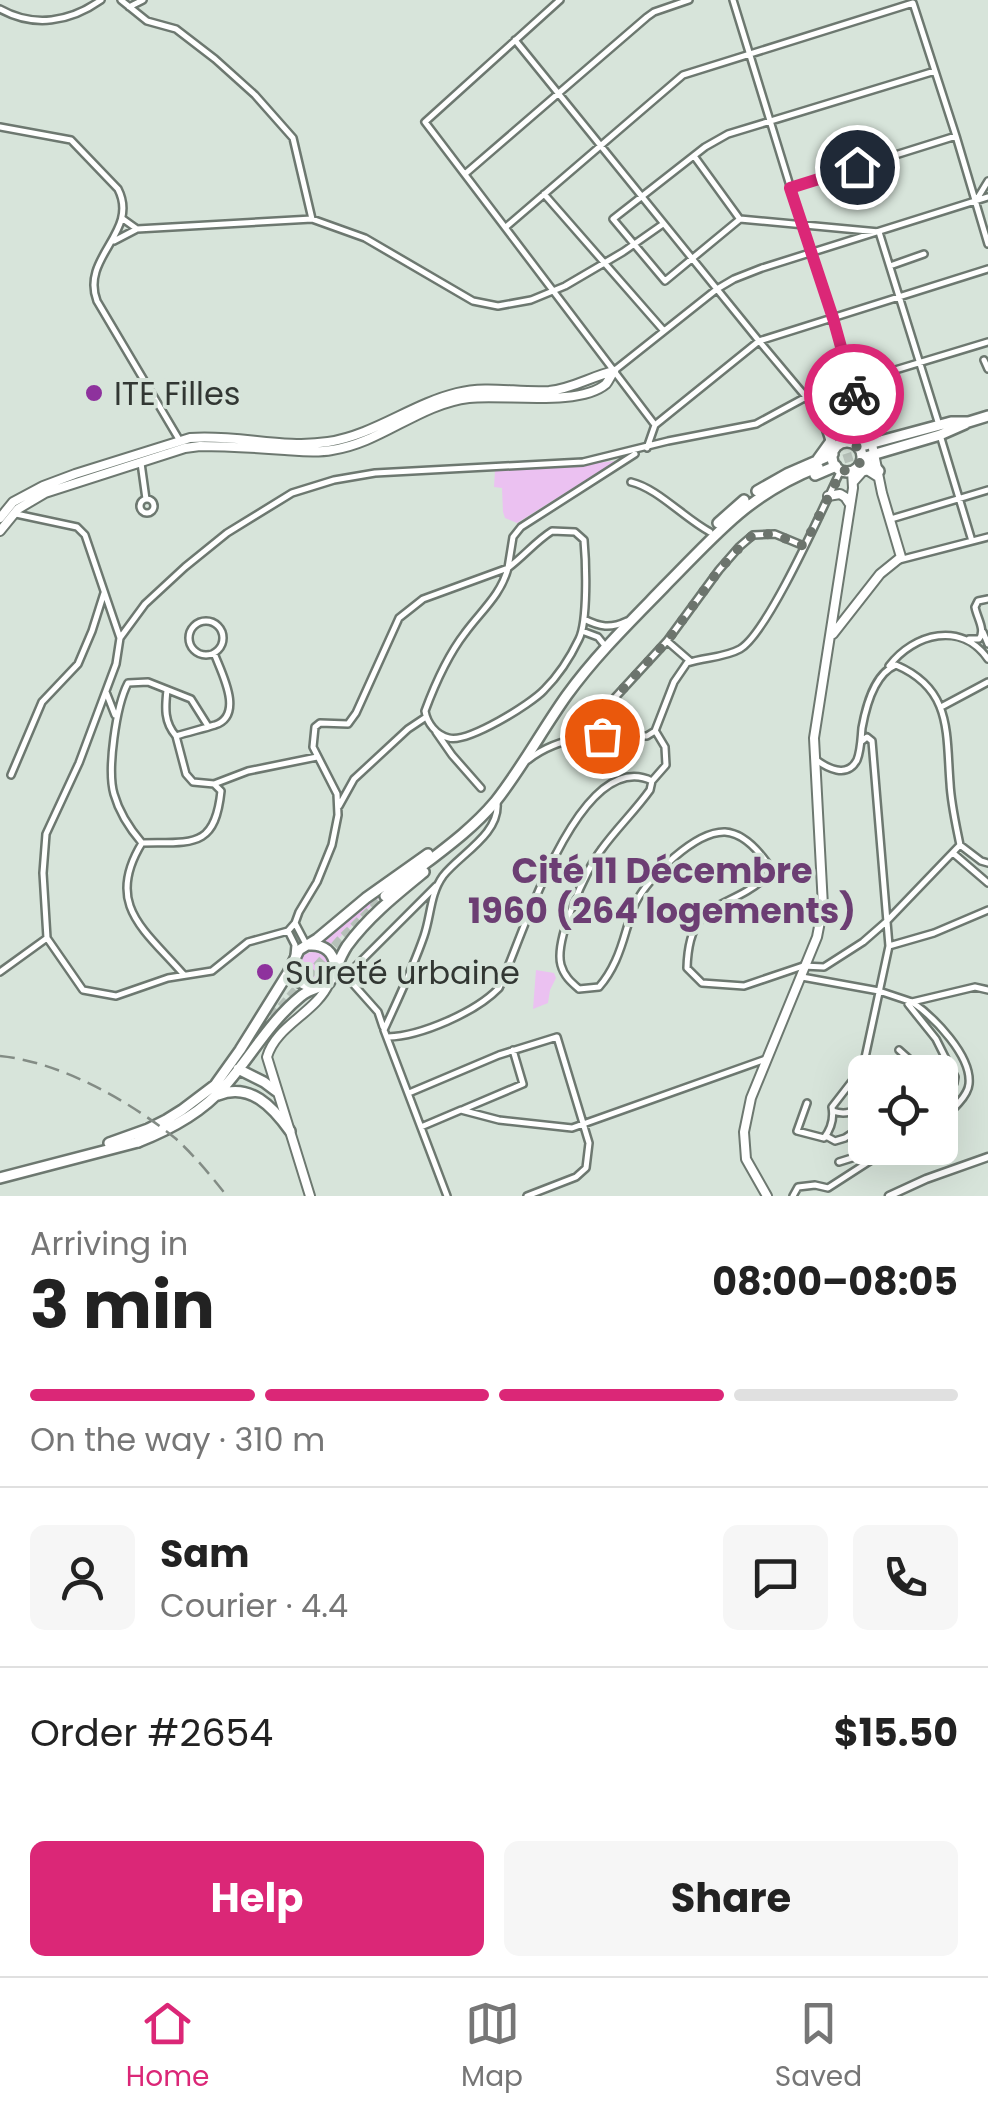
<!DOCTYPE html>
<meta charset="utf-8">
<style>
body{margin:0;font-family:Poppins,sans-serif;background:#f6f6f6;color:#222;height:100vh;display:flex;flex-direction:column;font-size:38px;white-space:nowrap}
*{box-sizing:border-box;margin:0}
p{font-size:32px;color:#767676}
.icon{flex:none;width:55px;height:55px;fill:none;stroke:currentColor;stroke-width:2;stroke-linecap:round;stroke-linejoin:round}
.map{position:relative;height:1196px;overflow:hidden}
.panel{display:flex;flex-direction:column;background:#fff;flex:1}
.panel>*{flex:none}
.buttons{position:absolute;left:848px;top:1055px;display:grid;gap:20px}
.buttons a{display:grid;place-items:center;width:110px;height:110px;border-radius:15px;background:#fff;box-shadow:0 10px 40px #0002;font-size:50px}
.pin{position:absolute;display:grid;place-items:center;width:85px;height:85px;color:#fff;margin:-42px;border:5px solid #fff;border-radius:50%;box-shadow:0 2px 10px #0007}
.courier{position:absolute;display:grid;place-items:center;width:100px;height:100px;margin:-50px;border:8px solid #db2777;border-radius:50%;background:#fff;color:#222;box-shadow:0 2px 12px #0007}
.overview em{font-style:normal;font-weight:700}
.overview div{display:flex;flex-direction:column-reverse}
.overview{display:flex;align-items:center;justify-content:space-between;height:170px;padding:0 30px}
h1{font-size:65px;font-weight:700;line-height:75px}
.bar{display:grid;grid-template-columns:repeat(4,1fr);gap:15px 10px;align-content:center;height:120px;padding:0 30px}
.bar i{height:12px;border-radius:8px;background:#e0e0e0}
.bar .selected{background:#db2777}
.bar p{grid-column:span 4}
.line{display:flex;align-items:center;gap:25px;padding:0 30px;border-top:2px solid #e0e0e0}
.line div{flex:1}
.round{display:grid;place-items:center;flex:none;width:105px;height:105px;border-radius:15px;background:#f6f6f6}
.primary-button{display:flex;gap:20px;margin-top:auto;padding:20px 30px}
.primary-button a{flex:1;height:115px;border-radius:15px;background:#db2777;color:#fff;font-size:40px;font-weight:700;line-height:115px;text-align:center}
.primary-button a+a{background:#f6f6f6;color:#222}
.tab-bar{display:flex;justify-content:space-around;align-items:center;height:140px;border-top:2px solid #e0e0e0;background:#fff;font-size:28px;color:#767676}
.tab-bar a{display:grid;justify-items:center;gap:5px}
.tab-bar .selected{color:#db2777}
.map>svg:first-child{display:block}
.green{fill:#ebc1f1}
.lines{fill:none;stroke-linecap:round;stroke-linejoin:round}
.primary-tunnel{stroke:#b6c1b9;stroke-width:9;stroke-dasharray:9 4.5;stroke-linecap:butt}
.minor-casing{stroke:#6d7870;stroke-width:10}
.tertiary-casing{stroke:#6d7870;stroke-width:11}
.secondary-casing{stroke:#6d7870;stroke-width:12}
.primary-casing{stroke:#6d7870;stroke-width:14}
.trunk-casing{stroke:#6d7870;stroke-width:14}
.minor{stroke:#fff;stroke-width:5}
.tertiary{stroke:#fff;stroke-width:6}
.secondary{stroke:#fff;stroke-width:8}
.primary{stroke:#fff;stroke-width:9}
.trunk{stroke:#fff;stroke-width:9}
.rail{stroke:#838c85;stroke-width:2.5;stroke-dasharray:15 8;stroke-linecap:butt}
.done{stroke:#6c746d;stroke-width:10;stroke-dasharray:0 18}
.route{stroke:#db2777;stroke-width:12}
.poi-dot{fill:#8e329d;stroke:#d7e4da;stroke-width:4}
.labels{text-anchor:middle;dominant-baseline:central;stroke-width:8;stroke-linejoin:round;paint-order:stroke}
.poi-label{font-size:32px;fill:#323733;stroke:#d7e4da;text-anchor:start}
.neighbourhood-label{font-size:35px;font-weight:bold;fill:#6c3e73;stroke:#d7e4da}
</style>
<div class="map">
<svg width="988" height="1196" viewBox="0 0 988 1196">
<rect width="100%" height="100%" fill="#d7e4da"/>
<path class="green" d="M616,461l-99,62 -12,-5 -2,-6 -1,-24 -8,-1 1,-16z
M392,885l-59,59 -14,-4 43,-37z
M298 968a16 16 0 1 1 32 0a16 16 0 1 1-32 0Z
M536,970l18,3 2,5 -6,12 -2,13 -15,6z"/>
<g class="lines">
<path class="primary-tunnel" d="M818,467l71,-22
M272,1017l68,-77 45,-44"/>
<g class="minor-casing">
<path id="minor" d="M121,0l26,21 29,8 39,30 40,36 38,43 19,81
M560,0l-135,122 230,303
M733,0l69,225 31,93 24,87 2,23 -6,15
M913,3l43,133 32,108
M129,7l14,-7
M0,9c34,19 70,13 101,-9
M515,40l244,301 47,56 16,22 21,14h9l7,-5
M0,127l71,13 47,49c22,43 -38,68 -21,112l83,140
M694,156l45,62
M465,174l182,-157 7,-5 35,-12
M790,188l166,-52
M544,194l120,137
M977,199l11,-18
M740,219l-75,62 -52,-62 92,-72 23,-13 207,-63
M740,219l139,13 60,193
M506,227l177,-152 230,-72
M137,229l175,-10 53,19 108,63 25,5 33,-6 34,-14 58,-34 40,-28
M114,241l23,-12 -14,-10
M890,266l34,-12
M984,360l4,9
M615,370l102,-81 17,-10 28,-11 226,-71
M859,409l13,35
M823,422l10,31
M940,435l32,106
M647,448l8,-23 104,-84 229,-72
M141,463l5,36
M631,482c26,6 53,36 79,50
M140 506a7 7 0 1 1 14 0a7 7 0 1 1-14 0Z
M16,514l61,13 8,8 35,103 -4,26 -37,99 -33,71 -3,39 4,65 36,52 33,6 52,-18 44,-7 36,-29 40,-11 7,-8
M891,519l97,-29
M552,531l23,1 9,8c2,22 4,81 -5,99 -9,19 -21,37 -35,51 -13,14 -76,53 -95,48 -13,-3 -22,-15 -24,-27 10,-27 23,-56 40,-78 16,-22 36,-38 43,-65 16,-12 28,-27 44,-37z
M899,560l89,-23
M584,619c16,8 26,10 43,2
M189 638a17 17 0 1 1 34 0a17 17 0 1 1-34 0Z
M582,631l16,6 8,10
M983,632l5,12
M120,638l25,-34 40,-37 42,-34 65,-40 42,-13 41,-7 208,-11 85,-21 88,-17 50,-27 182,-55
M969,639h10c7,-9 -2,-21 -4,-32l3,-6 10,-2
M667,641l23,20
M889,666c25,-33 73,-45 99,-7
M167,690c-2,18 -3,32 9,46
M106,692l9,23
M943,706l45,-24
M208,726l-17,-27 -43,-17 -20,1c-12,23 -21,87 -14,111 5,18 16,35 28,49 50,-1 73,6 79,-52l-7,-7 -21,-2 -7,-8 -10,-38c13,-4 26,-7 39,-11 30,-10 6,-53 -1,-72
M436,732l16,23 29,33
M601,736l9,-33 57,-62 52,-71 20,-23 14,-12 22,-1 29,12
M528,760c34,-27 77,-25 119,-24l8,-5 19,-49 13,-19c17,-6 37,-5 53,-14 28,-16 84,-144 101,-179
M11,775l31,-73 36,-38 14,-33 12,-38
M652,781l14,-16 -1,-18 -9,-15
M214,784l34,-13 69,-14
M339,806l15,-27 54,-50 18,-12
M142,843c-38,62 3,87 42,132
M960,845l21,16 7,2
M953,853l35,30
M288,931l7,14 -1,11
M306,944l-11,-21 4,-11 18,-30 15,-37 6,-30 -1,-21 -24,-47 2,-20 5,-4 28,1 8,-11 43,-95 24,-19 85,-31 5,-31 8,-10 114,-73
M889,946l45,-13 54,-23
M0,972l47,-34
M346,976l90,-90
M333,977l13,-1 32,36 5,15
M802,977l77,14 33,11 63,-15 13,3
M912,1002c22,15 60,54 57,82 -1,13 -20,29 -29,37
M908,1004l28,35 19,38 -1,6 -14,19
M388,1037c33,-1 88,-25 111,-49 22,-45 79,-243 153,-207l-2,9c-15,21 -34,39 -49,60 -15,20 -47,90 -40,115 3,11 10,17 18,24l20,-2c14,-16 21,-35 27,-56 3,-9 5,-20 10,-29 13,-25 59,-71 89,-70 18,1 33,18 43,32l-1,12c-40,37 -78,20 -80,92l15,15 42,3 59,-20 21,1 39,-25 24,-21 73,-76c-4,-20 -9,-41 -10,-62 -4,-51 2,-94 -54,-118 -22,9 -30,41 -34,63 -1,10 -1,22 -5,32 -10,19 -30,8 -42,-1
M899,1050l10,9 3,13
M863,1067l17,5
M409,1093l90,-38 58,-18 32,106 -3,25 -10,9 -49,19
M807,1103l-10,28 27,7c7,-9 10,-20 8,-31l31,-40 26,-121 -17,-205 -5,-4 -5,4
M464,1109l59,-25 -10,-34
M833,1111c13,5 21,0 32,-7
M421,1127l40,-17 38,10 73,8 194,-69
M826,1136l9,5 10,-3 18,-12
M839,1162l16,-5 13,-9
M447,1196l-63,-166c14,-31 29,-62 40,-94 7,-20 6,-42 19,-60 16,-21 57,-42 54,-73
M793,1196l5,-9 17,-2 13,3 62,-40"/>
</g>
<g class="tertiary-casing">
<path id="tertiary" d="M889,1196l37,-17 62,-22"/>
</g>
<g class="secondary-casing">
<path id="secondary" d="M854,481l8,-9 5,-2 11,7
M828,496l12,-2 5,3 4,6
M0,518l13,-16 30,-16 32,-12 115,-36c46,-4 93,11 138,4 46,-7 84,-38 129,-49 31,-8 60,0 92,-2 23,-2 43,-15 65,-20
M0,531l18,-22 27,-16 140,-45 15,-2c28,0 57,2 85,4 15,1 31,3 47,0 49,-7 87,-46 137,-52 35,-4 110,9 137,-14 3,-4 5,-9 8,-13
M833,634l47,-60 21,-17 -19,-64 -10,-49
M310,1196l-43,-139c9,-32 49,-44 62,-74
M767,1196l-21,-37 -2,-27 7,-34 66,-161 6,-31 -9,-168 39,-250 -1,-17"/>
</g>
<g class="primary-casing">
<path id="primary" d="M962,424l26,-8
M832 457a15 15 0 1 1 30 0a15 15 0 1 1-30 0Z
M858,447l93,-25h16
M862,458l78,-23 25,-11
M818,459l13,-18
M861,462l12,3 6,6
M815,475l21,-9
M757,491l30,-17 46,-20
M718,523l26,-23
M385,896c36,-32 79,-57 110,-94 27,-34 47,-72 72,-107 29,-40 63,-73 97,-108 52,-52 83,-92 154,-120
M309,945c15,-1 25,7 26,22
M292,967l5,14 15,7
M238,1069l26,13 12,9
M218,1095c32,-13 55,12 72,36
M138,1142c31,-12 64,-30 86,-55 26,-29 46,-66 77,-91 8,-7 18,-8 28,-13 7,-12 10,-25 18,-37 21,-29 50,-52 77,-74
M109,1143l39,-14 18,-9 16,-10 33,-25 25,-35 48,-77 11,-23 18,-11 49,-41 62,-44"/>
</g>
<g class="trunk-casing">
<path id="trunk" d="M0,1178l138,-36"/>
</g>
<use href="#minor" class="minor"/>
<use href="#tertiary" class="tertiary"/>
<use href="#secondary" class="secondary"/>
<use href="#primary" class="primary"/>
<use href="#trunk" class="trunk"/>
<path class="rail" d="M0,1056c60,6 128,44 175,82 19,17 36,38 52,58"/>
</g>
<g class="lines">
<path class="done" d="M602,736l8,-33 57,-62 52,-71 21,-23 13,-12 21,-1 30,12 38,-76c13,3 22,-6 18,-20l-7,-7 7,-19 -6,-30"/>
<path class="route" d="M854,394l-21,-76 -43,-130 67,-21"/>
</g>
<g class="poi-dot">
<circle cx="94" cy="393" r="10"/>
<circle cx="265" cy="972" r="10"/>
</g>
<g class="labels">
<g class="poi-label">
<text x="114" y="393">ITE Filles</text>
<text x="285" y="972">Sureté urbaine</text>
</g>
<g class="neighbourhood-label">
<text x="662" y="870">Cité 11 Décembre<tspan x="662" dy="40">1960 (264 logements)</tspan></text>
</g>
</g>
</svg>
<div class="buttons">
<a><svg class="icon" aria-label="locate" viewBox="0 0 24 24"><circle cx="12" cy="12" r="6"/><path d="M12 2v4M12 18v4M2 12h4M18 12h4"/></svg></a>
</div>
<div class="pin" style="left:602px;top:736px;background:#ea580c"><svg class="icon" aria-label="bag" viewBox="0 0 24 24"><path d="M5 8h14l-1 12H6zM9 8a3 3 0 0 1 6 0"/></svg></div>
<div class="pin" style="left:857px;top:167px;background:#1f2937"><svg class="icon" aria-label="home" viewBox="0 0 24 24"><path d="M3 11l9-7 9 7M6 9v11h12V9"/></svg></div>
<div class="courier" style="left:854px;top:394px"><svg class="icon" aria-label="bike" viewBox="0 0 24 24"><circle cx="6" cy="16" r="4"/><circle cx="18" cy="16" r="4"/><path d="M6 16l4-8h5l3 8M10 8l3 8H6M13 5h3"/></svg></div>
</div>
<section class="panel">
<div class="overview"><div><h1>3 min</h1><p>Arriving in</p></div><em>08:00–08:05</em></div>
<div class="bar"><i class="selected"></i><i class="selected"></i><i class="selected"></i><i></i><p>On the way · 310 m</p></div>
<div class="line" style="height:180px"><a class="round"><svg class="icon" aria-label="person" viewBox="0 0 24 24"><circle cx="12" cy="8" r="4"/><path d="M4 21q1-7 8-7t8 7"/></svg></a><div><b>Sam</b><p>Courier · 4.4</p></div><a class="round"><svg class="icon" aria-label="chat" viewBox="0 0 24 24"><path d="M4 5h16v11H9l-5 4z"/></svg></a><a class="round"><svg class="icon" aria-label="phone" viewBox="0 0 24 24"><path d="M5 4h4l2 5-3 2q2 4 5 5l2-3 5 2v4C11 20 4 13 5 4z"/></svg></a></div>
<div class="line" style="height:130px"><div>Order #2654</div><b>$15.50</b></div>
<div class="primary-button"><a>Help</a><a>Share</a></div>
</section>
<nav class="tab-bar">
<a class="selected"><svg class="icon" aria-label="home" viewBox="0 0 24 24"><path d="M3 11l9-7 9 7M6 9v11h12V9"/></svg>Home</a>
<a><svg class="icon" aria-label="map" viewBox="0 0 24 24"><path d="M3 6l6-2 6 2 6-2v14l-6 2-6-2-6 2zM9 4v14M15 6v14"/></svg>Map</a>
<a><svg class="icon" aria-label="saved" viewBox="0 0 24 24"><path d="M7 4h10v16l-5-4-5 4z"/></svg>Saved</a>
</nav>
